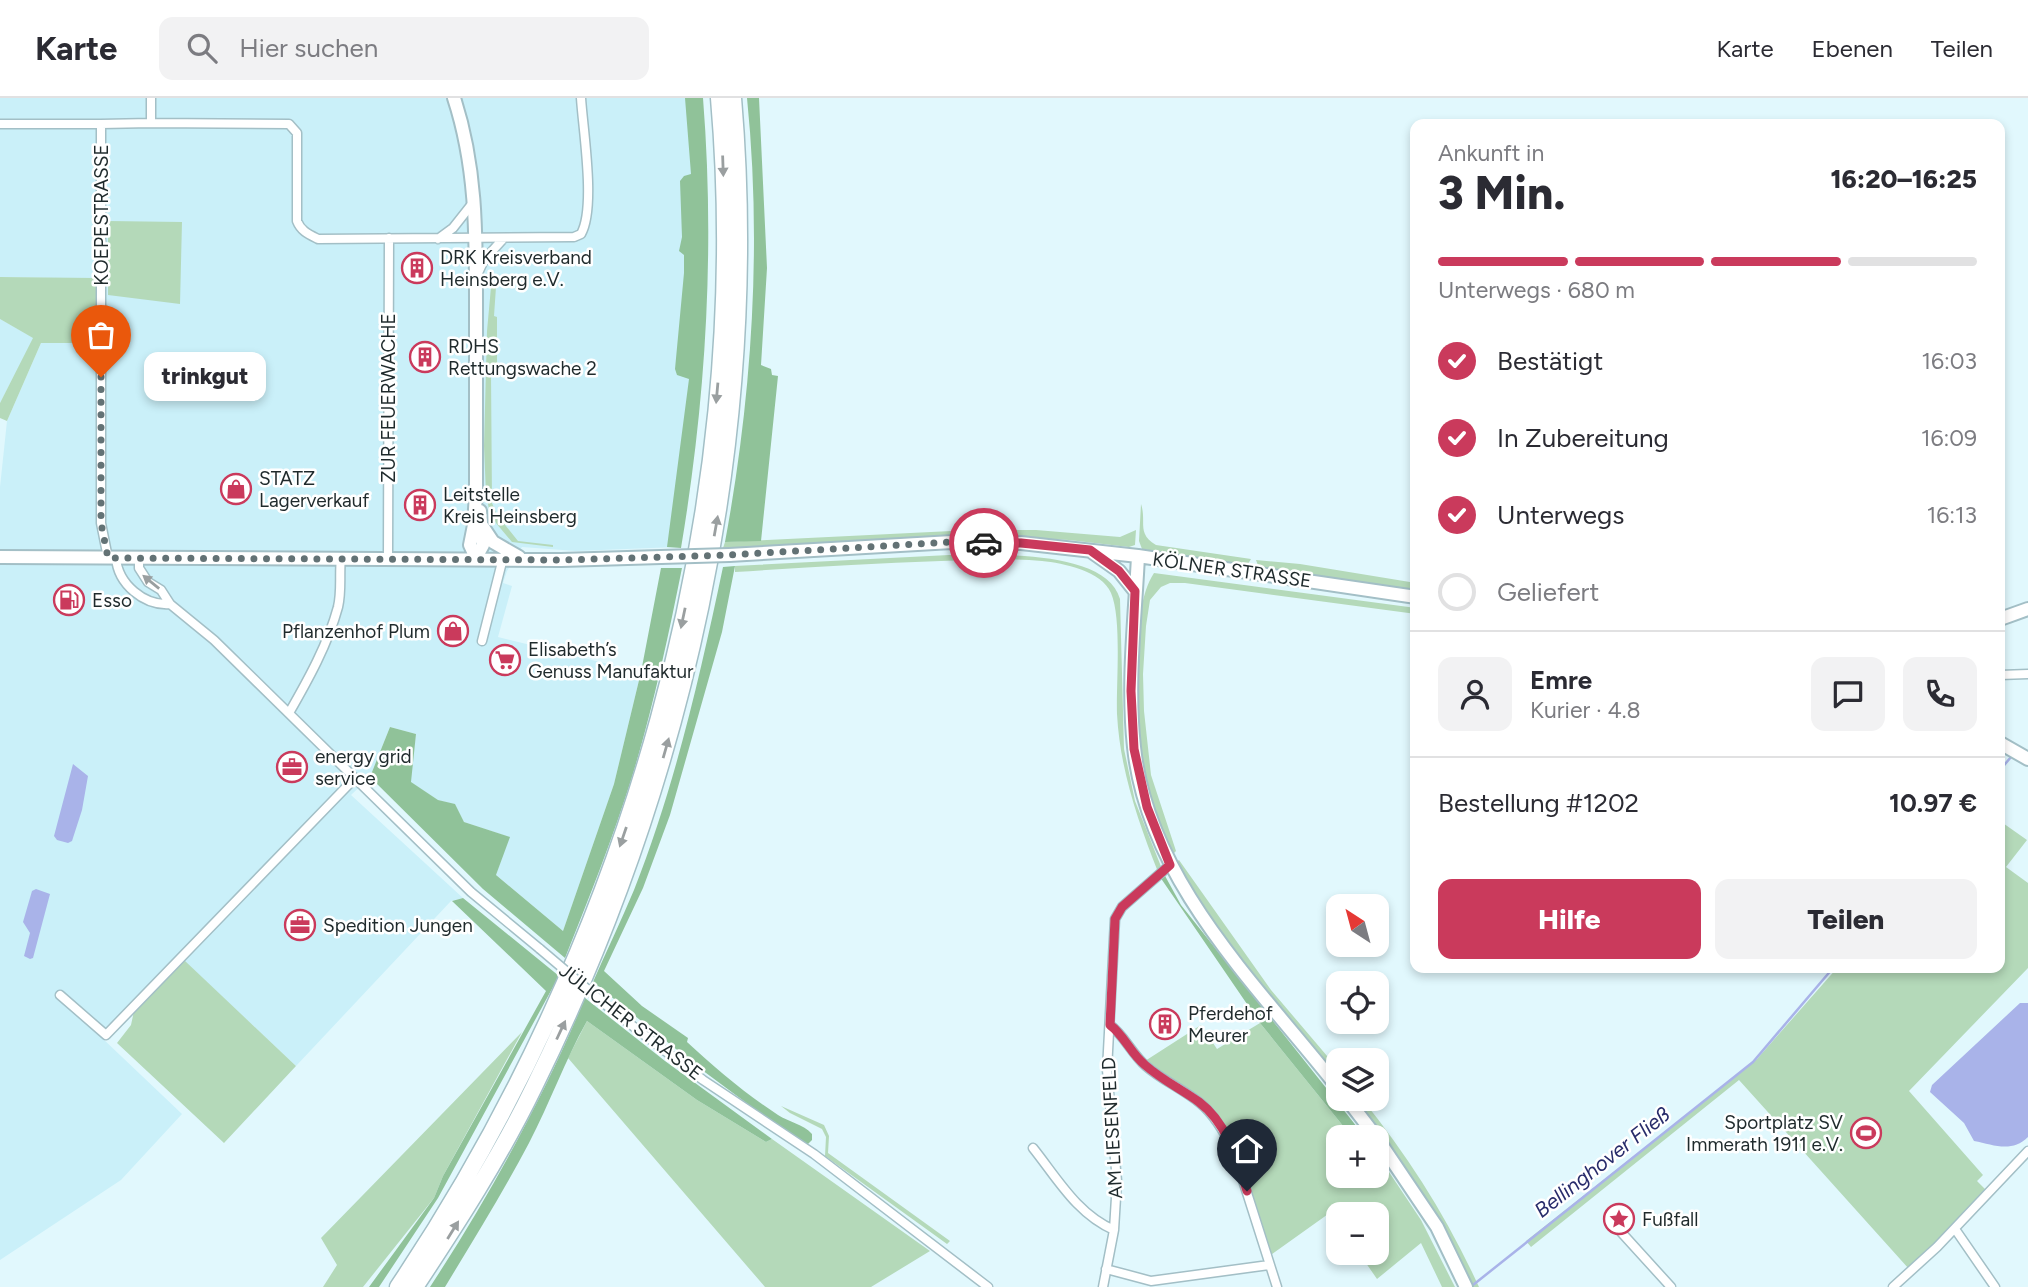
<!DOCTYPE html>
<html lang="de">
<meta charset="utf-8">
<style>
body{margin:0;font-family:Figtree,sans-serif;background:#f2f2f3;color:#2b2b33;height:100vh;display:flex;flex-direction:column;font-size:26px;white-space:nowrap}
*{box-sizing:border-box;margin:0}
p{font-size:23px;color:#7c7c81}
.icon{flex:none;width:38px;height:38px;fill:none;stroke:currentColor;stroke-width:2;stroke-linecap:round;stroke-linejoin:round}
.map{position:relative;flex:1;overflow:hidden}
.drawer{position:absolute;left:1410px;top:21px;width:595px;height:854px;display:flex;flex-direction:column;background:#fff;border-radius:14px;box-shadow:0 4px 10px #0003}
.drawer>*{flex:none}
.needle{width:46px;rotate:324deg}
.tools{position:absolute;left:1326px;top:796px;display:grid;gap:14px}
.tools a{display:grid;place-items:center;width:63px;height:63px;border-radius:14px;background:#fff;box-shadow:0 4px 10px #0003;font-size:35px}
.pin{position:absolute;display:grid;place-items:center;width:60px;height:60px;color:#fff;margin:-72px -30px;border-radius:50% 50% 50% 0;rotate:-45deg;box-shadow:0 0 7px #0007}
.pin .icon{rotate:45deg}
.courier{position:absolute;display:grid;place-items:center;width:70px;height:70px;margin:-35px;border:5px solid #ca3a5c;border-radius:50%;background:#fff;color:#222;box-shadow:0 2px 9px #0007}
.bubble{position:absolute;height:49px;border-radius:14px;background:#fff;box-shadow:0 4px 10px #0003;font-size:23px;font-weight:800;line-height:49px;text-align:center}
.summary em{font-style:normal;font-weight:800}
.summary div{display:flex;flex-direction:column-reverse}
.summary{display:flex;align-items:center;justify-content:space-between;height:119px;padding:0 28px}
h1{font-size:46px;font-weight:800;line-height:52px}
.bar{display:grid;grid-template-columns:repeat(4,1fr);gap:10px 7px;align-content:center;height:84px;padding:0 28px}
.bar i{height:9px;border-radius:5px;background:#e1e1e2}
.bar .on{background:#ca3a5c}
.bar p{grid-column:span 4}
.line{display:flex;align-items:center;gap:18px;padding:0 28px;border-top:2px solid #e1e1e2}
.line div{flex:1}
.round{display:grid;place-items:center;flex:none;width:74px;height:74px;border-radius:14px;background:#f2f2f3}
ol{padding:0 28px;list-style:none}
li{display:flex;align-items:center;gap:21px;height:77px}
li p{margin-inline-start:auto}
li .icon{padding:7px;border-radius:50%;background:#ca3a5c;color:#fff;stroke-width:4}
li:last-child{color:#7c7c81}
li i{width:38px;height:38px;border:4px solid #e1e1e2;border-radius:50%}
.cta{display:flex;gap:14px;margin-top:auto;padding:14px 28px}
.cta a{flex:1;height:80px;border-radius:14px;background:#ca3a5c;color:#fff;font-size:28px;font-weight:800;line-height:80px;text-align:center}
.cta a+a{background:#f2f2f3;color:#2b2b33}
header{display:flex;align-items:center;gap:42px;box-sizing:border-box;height:98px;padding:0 35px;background:#fff;border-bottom:2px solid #e1e1e2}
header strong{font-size:33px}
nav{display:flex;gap:38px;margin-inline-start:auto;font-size:24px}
.search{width:490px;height:63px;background:#f2f2f3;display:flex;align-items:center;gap:18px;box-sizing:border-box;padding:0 24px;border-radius:14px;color:#7c7c81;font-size:26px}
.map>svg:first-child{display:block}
.built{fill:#caf0f9}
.green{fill:#b4d9b9}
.forest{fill:#90c299}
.water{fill:#a9b3e9}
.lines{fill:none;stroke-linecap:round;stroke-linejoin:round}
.stream{stroke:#a9b3e9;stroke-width:2.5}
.street-casing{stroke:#a3bfc6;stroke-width:11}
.secondary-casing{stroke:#a3bfc6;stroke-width:16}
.highway-casing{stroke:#a3bfc6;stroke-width:19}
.street{stroke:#fff;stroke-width:8}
.secondary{stroke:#fff;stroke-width:12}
.highway{stroke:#fff;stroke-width:16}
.street-bridge-casing{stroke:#a3bfc6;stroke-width:11;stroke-linecap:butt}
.secondary-bridge-casing{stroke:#a3bfc6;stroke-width:16;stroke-linecap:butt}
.street-bridge{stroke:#fff;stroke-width:8}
.secondary-bridge{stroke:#fff;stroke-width:12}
.oneway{fill:#9a9fa0}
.done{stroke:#637275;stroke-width:7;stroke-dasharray:0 12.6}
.route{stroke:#ca3a5c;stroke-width:9}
.labels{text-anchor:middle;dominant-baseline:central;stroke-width:5;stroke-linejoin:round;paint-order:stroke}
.street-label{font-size:19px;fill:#1f2a2c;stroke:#fff}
.poi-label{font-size:19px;fill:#1f2a2c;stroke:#fff;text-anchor:start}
.water-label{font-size:21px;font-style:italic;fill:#282c6b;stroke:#fff}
</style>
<header>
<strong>Karte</strong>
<div class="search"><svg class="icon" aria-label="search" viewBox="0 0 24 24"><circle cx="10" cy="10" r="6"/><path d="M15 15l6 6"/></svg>Hier suchen</div>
<nav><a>Karte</a><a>Ebenen</a><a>Teilen</a></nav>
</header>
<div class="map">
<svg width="2028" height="1189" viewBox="0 0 2028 1189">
<rect width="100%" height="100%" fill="#e1f8fd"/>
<path class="built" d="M0,0h695l10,128 -28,321 -101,4 -54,-4 -15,24 -4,12 9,3 -14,51 143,35 -27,112 -51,147 -67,-56 13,-38 -45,-15 -9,-17 -17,-5 -28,-18 6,-48 -26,-7 -20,50 -19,18 112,103 -12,3 -155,165 -118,-111 -77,82 81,77 -61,66 -121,80v-773l7,-66 34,-78h64l1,-64 -106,-2z
M0,221l34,19 -34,65z"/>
<path class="green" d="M108,123l74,1 -2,82 -72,-9z
M0,179l96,1v65h-55l-34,78 -7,-3v-15l33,-65 -33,-19z
M491,189h5l-2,29 3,1v55l-6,1 1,130 5,12 21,26 35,4v2l-41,-5 -16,-19 -7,-14 -3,-15 -2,-48 3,-115z
M1141,406c6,18 -5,29 15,41l95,14 -3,5 -6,2 -100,-17 -3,-8z
M972,432h64l84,7 16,-7 -1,15 -6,2 -60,-7 -60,-3 -286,11 2,-6z
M949,457c43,0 157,-6 171,44l4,150 11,52 27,68 -4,3c-20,-51 -38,-102 -41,-158 -1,-30 5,-96 -6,-121 -9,-22 -48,-30 -69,-32 -33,-3 -68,-1 -101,0 -69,2 -138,7 -206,11v-6z
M1256,462l44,4 116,19v9l-157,-24z
M1154,475l262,35v6l-231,-31h-15l-9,4 -11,13 -4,26 -3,48 1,37 7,64 25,76 -4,4c-7,-18 -16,-36 -22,-55 -15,-47 -24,-186 4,-227z
M2000,723l27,19 -21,27 22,16v85l-119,123 74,84 -6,6 10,10 -78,78 -170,-189 -208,167 -5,-6 231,-182 80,-91h163z
M1179,762l92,130 68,80v10c-48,-56 -93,-111 -134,-172 -10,-16 -23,-28 -30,-45z
M184,862l112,106 -72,77 -107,-100 14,-18 3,-14z
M587,923l110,79 69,42 6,-3 158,112 -59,36h-106l-197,-229z
M1260,925l92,114 -13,1v38h38v-22l44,66 34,67h-13l-21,-44 -44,36 -18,-26h18v-39h-38v9l-8,-11 -63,45 -17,-56 -34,-83 -72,-57 56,-36 16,24z
M522,934l-79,144 -9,22 -71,89h-40l14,-22 -16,-27z
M1354,1001h8c47,58 86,120 117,188h-8l-44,-86 -26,-40z
M781,1008l43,19 5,11 -1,17 122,88 -3,3 -122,-88 1,-19 -4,-8 -32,-16z"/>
<path class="forest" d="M685,0h18c12,151 3,301 -22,450l-14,-1 22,-168 -12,-4 -2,-6 9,-96v-18l-5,-4 3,-14 -2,-56 4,-5 7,-2z
M747,0h12l8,170 -6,97 10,4 1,6 6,1 -17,165 -36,1c27,-145 37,-298 22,-444z
M735,468l-13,66 -52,183 -27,73 -39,83 38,35 46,32 -1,4c27,25 60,53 91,73 11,7 25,9 34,19v6l-4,4h-4l-13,-8 -89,-66 -109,-88c13,-30 28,-61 41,-92 41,-104 66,-214 89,-323z
M661,470h21c-14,70 -29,140 -50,209 -19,61 -43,121 -67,181l-82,-69 -113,-112 20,-50 26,7 -5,48 27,18 17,4 9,18 46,15 -14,38 67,56 51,-147 27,-112z
M1164,776l17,31 184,232h-13l-92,-114 -100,-146z
M463,800l96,78 -121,222 -59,89h-10l65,-89 9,-22 103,-185 -94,-90z
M585,900l80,63 107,78 -6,3 -69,-42 -110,-79c-22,39 -37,82 -58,122 -26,49 -55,96 -84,144h-15c60,-92 113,-188 155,-289z"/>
<path class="water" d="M73,666l15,12 -6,34 -10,31 -4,2 -11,-3 -3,-4z
M36,791l14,5 -17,64 -3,1 -6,-3 6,-23 -7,-11 9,-31z
M2020,905h8v134c-16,16 -34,8 -54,4l-10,-18 -34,-31 2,-7z"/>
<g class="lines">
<path class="stream" d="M2000,672l11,-13
M1473,1187l280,-223 80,-94"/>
<g class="street-casing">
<path id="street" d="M151,25l138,1 8,9v88c4,10 11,13 21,18l256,-2 7,-3c15,-26 2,-104 0,-136
M0,26h101
M438,141l15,-11 19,-24
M478,175l6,-13 19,-21
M139,459v11l9,14 13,8 9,14 44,36 257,252 69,57
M108,460l-7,-35v-399l50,-1v-25
M116,460c2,26 28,48 54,46
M388,460l1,-320
M482,543l21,-83
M2000,577l28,-1
M289,615c19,-33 39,-69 49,-106 4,-17 1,-33 3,-49
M60,897l46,40 248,-256
M612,912l91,70 111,74 174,133
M1110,927c14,10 22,29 36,41 16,14 37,23 54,37 15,12 26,32 34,49l43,135
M1033,1050c24,30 44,66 81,82
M1955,1131l40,58
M1621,1134l50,55
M1106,1171l45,12 118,-16
M1103,1189l11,-57 3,-49 -10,-111 8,-151 7,-12 48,-42
M1893,1189l44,-40 91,-96"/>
</g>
<g class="secondary-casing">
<path id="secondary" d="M454,0c23,70 22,139 22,212 0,61 0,122 0,183l-2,32 -4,20 6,13
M483,429l10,15 26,15
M1092,454l27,19 16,20
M729,457l223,-13 69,1 117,13 278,41
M1138,458c-3,63 -11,127 -4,191 14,135 125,240 205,342
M0,459l561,3 100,-3
M476,460l7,-13 -3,-34
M2000,521l28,-10
M2000,645l28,16
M1347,1001l30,39
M1377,1040l60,89 29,60"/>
</g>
<g class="highway-casing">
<path id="highway" d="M398,1189c231,-344 357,-774 321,-1189
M415,1189c43,-65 85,-130 119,-200 150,-304 228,-650 199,-989"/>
</g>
<use href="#street" class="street"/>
<use href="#secondary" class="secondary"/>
<use href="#highway" class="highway"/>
<g class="street-bridge-casing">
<path id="street-bridge" d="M540,851l72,61"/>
</g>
<g class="secondary-bridge-casing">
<path id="secondary-bridge" d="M661,459l68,-2"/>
</g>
<use href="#street-bridge" class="street-bridge"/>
<use href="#secondary-bridge" class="secondary-bridge"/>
</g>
<defs><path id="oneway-solid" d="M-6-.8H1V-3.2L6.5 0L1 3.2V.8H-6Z" transform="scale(1.75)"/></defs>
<g class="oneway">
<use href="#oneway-solid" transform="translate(723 68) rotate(88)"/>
<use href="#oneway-solid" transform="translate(717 295) rotate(95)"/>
<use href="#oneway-solid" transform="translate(716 428) rotate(-80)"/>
<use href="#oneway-solid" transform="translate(151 484) rotate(-141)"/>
<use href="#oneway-solid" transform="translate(683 520) rotate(102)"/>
<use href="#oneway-solid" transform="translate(666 650) rotate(-74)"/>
<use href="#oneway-solid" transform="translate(623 739) rotate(109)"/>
<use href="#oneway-solid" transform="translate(561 932) rotate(-65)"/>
<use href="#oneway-solid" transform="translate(453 1132) rotate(-58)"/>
</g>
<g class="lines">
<path class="done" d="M101,279v146l7,35 453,2 168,-5 223,-13 32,1"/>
<path class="route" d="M984,445h37l69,7 29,21 16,20 -4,100 3,58 13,58 23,58 -48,42 -7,12 -5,106c14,10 21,29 35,40 17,15 36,24 54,37 28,21 38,57 48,89"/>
</g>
<defs>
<g id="building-ring" transform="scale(1.575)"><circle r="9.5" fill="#fff" stroke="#ca3a5c" stroke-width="1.5"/><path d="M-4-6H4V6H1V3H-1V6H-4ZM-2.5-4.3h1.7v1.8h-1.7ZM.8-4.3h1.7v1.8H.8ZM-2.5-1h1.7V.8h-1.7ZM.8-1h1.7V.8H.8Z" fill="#ca3a5c"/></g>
<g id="shop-ring" transform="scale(1.575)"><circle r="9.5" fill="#fff" stroke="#ca3a5c" stroke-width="1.5"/><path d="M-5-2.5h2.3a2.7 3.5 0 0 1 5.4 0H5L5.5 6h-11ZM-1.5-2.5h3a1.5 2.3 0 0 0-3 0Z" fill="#ca3a5c"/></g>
<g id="fuel-ring" transform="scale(1.575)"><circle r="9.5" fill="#fff" stroke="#ca3a5c" stroke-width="1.5"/><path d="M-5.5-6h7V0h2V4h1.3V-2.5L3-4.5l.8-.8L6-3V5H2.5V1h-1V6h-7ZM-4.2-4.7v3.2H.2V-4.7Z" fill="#ca3a5c"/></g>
<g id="supermarket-ring" transform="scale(1.575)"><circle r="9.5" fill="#fff" stroke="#ca3a5c" stroke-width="1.5"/><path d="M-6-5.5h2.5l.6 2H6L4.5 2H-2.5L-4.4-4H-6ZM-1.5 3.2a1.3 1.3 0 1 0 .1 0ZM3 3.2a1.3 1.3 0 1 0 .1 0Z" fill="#ca3a5c"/></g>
<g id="office-ring" transform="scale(1.575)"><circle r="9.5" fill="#fff" stroke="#ca3a5c" stroke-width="1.5"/><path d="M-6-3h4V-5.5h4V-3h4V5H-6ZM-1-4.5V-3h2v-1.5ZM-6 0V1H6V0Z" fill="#ca3a5c"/></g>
<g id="stadium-ring" transform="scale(1.575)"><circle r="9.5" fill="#fff" stroke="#ca3a5c" stroke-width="1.5"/><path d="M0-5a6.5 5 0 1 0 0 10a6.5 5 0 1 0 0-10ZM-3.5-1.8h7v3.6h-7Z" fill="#ca3a5c"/></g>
<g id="sight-ring" transform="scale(1.575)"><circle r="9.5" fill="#fff" stroke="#ca3a5c" stroke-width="1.5"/><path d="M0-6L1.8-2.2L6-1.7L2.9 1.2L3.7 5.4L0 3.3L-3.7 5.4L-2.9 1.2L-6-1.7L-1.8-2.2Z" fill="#ca3a5c"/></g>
</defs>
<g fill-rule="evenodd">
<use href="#building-ring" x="417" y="170"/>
<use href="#building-ring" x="425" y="259"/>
<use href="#shop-ring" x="236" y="391"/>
<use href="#building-ring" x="420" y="407"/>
<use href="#fuel-ring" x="69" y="502"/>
<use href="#shop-ring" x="453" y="533"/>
<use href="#supermarket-ring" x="505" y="562"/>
<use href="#office-ring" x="292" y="669"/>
<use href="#office-ring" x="300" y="827"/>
<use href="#building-ring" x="1165" y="926"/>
<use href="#stadium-ring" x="1866" y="1035"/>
<use href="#sight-ring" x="1619" y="1121"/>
</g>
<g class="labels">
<g class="street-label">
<text transform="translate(101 117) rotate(-90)">KOEPESTRASSE</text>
<text transform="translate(388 300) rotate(-90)">ZUR FEUERWACHE</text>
<text transform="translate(1232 472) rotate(8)">KÖLNER STRASSE</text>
<text transform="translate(631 924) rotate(38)">JÜLICHER STRASSE</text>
<text transform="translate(1112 1030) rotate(-93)">AM LIESENFELD</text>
</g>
<g class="poi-label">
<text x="440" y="159">DRK Kreisverband<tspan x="440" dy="22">Heinsberg e.V.</tspan></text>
<text x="448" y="248">RDHS<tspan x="448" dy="22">Rettungswache 2</tspan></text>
<text x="259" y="380">STATZ<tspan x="259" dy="22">Lagerverkauf</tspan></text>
<text x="443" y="396">Leitstelle<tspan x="443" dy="22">Kreis Heinsberg</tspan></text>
<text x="92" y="502">Esso</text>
<text x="430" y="533" text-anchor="end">Pflanzenhof Plum</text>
<text x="528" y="551">Elisabeth’s<tspan x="528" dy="22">Genuss Manufaktur</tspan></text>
<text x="315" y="658">energy grid<tspan x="315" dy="22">service</tspan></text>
<text x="323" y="827">Spedition Jungen</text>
<text x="1188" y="915">Pferdehof<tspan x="1188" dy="22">Meurer</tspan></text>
<text x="1843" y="1024" text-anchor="end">Sportplatz SV<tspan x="1843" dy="22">Immerath 1911 e.V.</tspan></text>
<text x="1642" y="1121">Fußfall</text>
</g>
<g class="water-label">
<text transform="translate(1602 1064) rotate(-38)">Bellinghover Fließ</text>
</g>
</g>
</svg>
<div class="tools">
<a><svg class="needle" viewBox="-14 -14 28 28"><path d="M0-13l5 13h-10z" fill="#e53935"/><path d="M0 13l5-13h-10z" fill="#7c7c81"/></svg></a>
<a><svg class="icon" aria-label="locate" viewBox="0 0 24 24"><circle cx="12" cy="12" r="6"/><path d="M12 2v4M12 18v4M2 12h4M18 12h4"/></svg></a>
<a><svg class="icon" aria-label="layers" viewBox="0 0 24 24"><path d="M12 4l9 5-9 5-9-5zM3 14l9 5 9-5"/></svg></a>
<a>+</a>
<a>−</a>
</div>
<div class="pin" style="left:101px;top:279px;background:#ea580c"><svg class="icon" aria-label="bag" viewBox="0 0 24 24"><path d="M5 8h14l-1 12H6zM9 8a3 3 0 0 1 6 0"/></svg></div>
<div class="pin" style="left:1247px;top:1093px;background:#1f2937"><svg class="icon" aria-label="home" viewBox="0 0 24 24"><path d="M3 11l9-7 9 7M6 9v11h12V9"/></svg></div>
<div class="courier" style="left:984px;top:445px"><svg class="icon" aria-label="car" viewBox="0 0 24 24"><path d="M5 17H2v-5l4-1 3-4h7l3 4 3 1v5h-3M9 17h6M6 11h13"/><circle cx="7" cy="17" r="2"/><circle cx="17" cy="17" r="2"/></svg></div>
<div class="bubble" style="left:144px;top:254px;width:122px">trinkgut</div>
<section class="drawer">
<div class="summary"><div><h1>3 Min.</h1><p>Ankunft in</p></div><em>16:20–16:25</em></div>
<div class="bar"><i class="on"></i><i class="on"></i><i class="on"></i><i></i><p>Unterwegs · 680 m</p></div>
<ol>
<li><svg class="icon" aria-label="check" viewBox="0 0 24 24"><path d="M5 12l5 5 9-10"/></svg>Bestätigt<p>16:03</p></li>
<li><svg class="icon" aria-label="check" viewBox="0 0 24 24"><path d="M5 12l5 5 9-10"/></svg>In Zubereitung<p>16:09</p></li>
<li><svg class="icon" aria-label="check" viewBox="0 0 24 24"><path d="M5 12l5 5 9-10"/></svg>Unterwegs<p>16:13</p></li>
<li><i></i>Geliefert</li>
</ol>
<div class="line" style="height:126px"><a class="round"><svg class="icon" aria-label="person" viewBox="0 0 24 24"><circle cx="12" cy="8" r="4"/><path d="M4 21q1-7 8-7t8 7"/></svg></a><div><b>Emre</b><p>Kurier · 4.8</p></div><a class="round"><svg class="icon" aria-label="chat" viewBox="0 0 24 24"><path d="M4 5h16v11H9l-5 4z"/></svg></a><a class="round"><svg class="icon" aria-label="phone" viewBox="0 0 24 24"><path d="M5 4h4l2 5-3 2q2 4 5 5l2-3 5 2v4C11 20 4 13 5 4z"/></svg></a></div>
<div class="line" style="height:91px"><div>Bestellung #1202</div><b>10.97 €</b></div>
<div class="cta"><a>Hilfe</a><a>Teilen</a></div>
</section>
</div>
